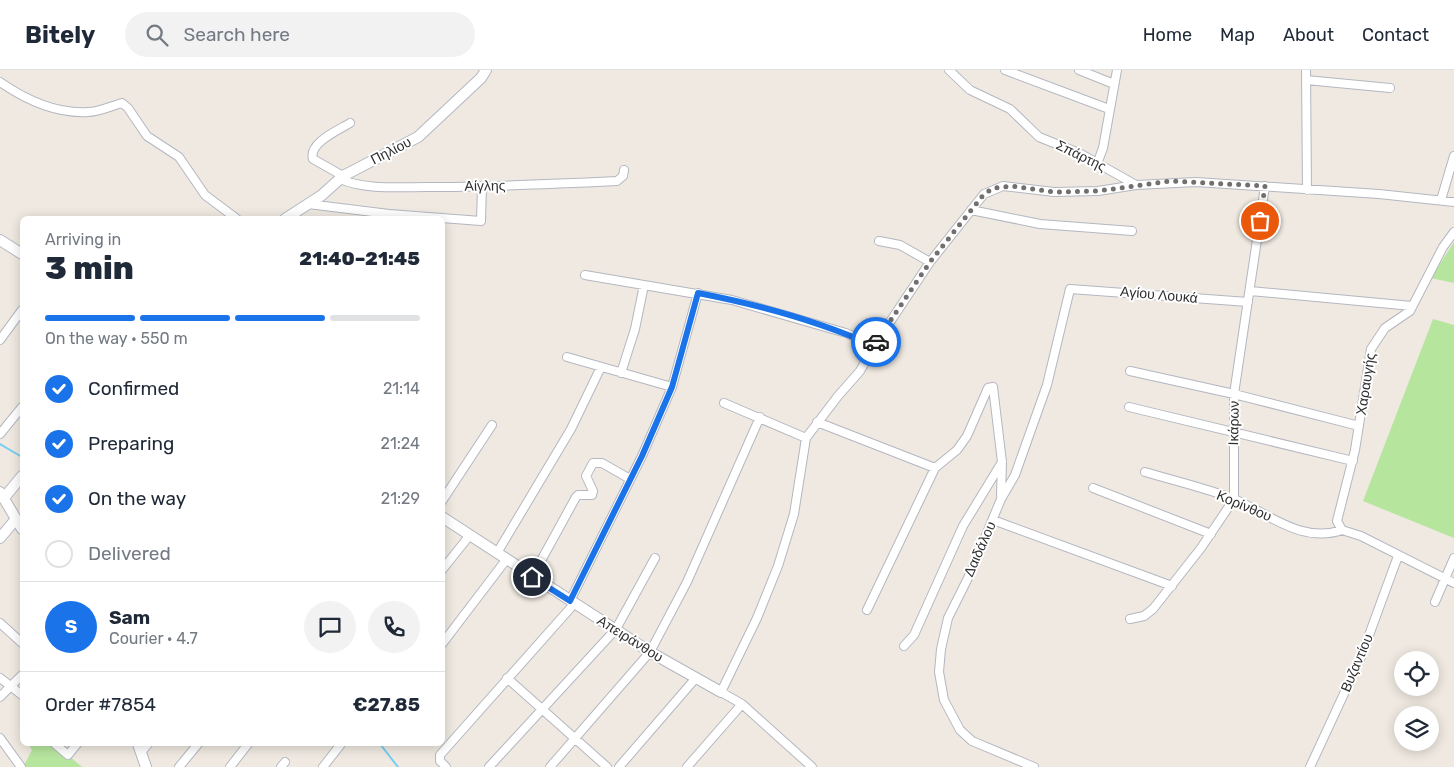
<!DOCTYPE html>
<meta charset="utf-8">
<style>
body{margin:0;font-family:Rubik,sans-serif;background:#f2f2f3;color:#1f2937;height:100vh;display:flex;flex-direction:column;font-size:19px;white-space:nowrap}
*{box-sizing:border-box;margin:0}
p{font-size:16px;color:#747a83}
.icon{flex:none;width:28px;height:28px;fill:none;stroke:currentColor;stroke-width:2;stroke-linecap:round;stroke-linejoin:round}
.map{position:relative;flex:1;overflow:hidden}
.sheet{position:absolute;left:20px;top:146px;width:425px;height:530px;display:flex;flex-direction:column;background:#fff;border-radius:8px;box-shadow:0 2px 12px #0003}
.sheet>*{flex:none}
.controls{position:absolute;left:1394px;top:581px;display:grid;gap:10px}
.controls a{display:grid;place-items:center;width:45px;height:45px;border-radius:50%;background:#fff;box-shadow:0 2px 12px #0003;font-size:25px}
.pin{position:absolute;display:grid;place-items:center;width:42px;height:42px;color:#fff;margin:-21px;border:2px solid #fff;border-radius:50%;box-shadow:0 1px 5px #0007}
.courier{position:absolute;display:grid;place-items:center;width:50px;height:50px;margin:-25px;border:4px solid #1a73e8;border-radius:50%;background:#fff;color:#222;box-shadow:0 1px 6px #0007}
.headline em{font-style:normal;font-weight:800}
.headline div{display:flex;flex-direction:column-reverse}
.headline{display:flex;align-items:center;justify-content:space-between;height:85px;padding:0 25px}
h1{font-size:32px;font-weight:800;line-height:38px}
.bar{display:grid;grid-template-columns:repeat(4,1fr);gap:8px 5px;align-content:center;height:60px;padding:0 25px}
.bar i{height:6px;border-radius:4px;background:#e0e1e3}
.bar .active{background:#1a73e8}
.bar p{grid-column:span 4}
.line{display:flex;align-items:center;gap:12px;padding:0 25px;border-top:1px solid #e0e1e3}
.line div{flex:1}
.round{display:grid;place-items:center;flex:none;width:52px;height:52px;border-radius:26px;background:#f2f2f3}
ol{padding:0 25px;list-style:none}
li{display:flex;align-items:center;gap:15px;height:55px}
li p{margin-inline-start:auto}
li .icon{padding:5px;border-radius:50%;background:#1a73e8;color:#fff;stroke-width:4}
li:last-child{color:#747a83}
li i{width:28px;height:28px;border:2px solid #e0e1e3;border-radius:50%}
header{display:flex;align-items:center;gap:30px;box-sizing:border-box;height:70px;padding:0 25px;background:#fff;border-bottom:1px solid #e0e1e3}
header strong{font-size:24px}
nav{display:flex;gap:28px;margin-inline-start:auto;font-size:18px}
.search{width:350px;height:45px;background:#f2f2f3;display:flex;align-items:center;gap:12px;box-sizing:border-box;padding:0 18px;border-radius:28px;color:#747a83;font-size:19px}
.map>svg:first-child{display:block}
.green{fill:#b6e59e}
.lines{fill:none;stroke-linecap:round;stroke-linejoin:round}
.stream{stroke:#75cff0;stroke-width:2}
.minor-casing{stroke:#b4b7c1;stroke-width:10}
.tertiary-casing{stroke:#b4b7c1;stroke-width:12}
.minor{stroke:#fff;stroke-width:8}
.tertiary{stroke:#fff;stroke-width:10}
.done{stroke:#726f6d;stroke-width:5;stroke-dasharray:0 9}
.route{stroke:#1a73e8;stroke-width:6}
.labels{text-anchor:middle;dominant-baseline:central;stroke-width:4;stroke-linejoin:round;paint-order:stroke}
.street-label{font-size:14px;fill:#2e2e2e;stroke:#fff}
</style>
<header>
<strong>Bitely</strong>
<div class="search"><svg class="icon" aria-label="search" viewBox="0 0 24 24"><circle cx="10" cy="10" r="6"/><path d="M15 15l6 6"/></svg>Search here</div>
<nav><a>Home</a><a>Map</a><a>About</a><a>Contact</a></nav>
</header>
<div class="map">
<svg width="1454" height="697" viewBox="0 0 1454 697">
<rect width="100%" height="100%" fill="#efe9e1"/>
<path class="green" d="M1454,172v41l-23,-5z
M1433,249l21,6v213l-91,-37z
M28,674h27l27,23h-59l9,-17z"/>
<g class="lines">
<path class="stream" d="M0,374l22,13
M380,674l18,23"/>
<g class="minor-casing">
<path id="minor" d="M949,0l21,20 40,19 29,28 42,17 55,31 60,-3 183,12 75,8
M1005,0l104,39
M1079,0l35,14
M1306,0l1,120
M1306,10l84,8
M0,12c26,18 55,32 88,30 11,0 23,-6 34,-9l6,5 19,28 32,21 26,38 32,24
M1097,94l6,-16 14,-78
M343,106l-30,-17c-5,-16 26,-29 37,-36
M340,109c25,11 60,8 87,8 63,0 127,-3 190,-6l6,-5 1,-6
M1441,130l13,-44
M308,134l81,10 92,7 1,-35
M971,140l69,14 92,7
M879,171l21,4 30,17
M585,205l147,25 114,33 28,13
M1250,221l162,15
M0,270l22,-30
M567,287l105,30
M1130,301l104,23 125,32
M621,303l14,-44 9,-44
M724,333l82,35
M1129,337l224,54
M817,352l118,46
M0,364l22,-27
M1145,402c30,9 61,16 89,27 35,15 68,45 108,31
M1093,418l118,46
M442,431l50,-76
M993,450l179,66
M1342,460l-5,-9 18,-71 16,-101 14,-21 25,-17 33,-64 11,-15
M1342,460l19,6 93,47
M497,483l74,-124 30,-62
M442,500l28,-35
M532,507l44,-80 2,-2h14l1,-4 -7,-15 7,-13h9l28,16
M570,531l72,-145 30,-69 26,-94
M1435,532l19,-44
M867,540l68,-142 22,-18 10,-14 21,-48 5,-1 9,75 -1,33
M1130,549l14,-3 9,-7 48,-61 33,-49v-105l31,-208
M0,553l22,20
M442,574l64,-84
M904,576l10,-11 49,-109 39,-64
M0,608l22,17
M507,608l100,89
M0,627l22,-22
M0,668l21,29
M55,674l13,11 9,-11
M141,682l7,-8
M179,697l19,-23
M230,697l18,-23
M281,697l4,-5
M323,697l18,-23
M446,697l-6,-6v-6l134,-151
M489,697l127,-138 39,-71
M550,697l100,-115 37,-70 73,-165
M619,697l76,-88
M687,697l55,-63
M812,697l-70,-63 -21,-12 36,-74 21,-52 16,-52 12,-76 32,-42 22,-25 14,-25 56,-84 54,-68 19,-8 51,6 44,-1 38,-6
M1034,697l-62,-26 -12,-11 -16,-30 -5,-28 2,-23 7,-31 22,-44 31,-75 14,-24 32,-90 23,-96 178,13
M1310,697l51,-110 37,-101"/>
</g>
<g class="tertiary-casing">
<path id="tertiary" d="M285,149l37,-24 21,-19 75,-39 63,-59 5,-8
M0,170l22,14
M0,422l22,37
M4,428l18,-22
M442,447l208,135 71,40
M0,468l16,-19
M138,674l8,23"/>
</g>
<use href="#minor" class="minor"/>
<use href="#tertiary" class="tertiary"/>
</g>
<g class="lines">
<path class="done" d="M876,272l54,-80 54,-68 10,-6 18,-2 42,6 44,-1 72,-10 95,5 -5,35"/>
<path class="route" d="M532,507l38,24 72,-145 30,-69 26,-94c57,11 123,29 176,53l2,-4"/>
</g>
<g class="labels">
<g class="street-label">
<text transform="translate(391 81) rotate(-27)">Πηλίου</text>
<text transform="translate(1081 86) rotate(26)">Σπάρτης</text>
<text transform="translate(485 116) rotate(-1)">Αίγλης</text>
<text transform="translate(1159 225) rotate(5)">Αγίου Λουκά</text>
<text transform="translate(1366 314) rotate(-81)">Χαραυγής</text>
<text transform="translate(1234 353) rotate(-89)">Ικάρων</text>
<text transform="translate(1244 436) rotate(23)">Κορίνθου</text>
<text transform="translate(980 479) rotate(-66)">Δαιδάλου</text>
<text transform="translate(630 569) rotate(32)">Απειράνθου</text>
<text transform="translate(1357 593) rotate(-67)">Βυζαντίου</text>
</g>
</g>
</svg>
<div class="controls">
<a><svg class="icon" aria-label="locate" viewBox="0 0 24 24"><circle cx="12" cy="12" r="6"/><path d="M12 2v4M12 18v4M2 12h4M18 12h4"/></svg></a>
<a><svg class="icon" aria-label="layers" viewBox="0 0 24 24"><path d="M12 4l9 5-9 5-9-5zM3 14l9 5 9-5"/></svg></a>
</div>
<div class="pin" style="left:1260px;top:151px;background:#ea580c"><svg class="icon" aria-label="bag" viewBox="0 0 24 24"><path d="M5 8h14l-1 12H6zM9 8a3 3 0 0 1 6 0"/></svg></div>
<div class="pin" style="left:532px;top:507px;background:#1f2937"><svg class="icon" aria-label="home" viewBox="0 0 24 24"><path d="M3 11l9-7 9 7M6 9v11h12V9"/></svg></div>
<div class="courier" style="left:876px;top:272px"><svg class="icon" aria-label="car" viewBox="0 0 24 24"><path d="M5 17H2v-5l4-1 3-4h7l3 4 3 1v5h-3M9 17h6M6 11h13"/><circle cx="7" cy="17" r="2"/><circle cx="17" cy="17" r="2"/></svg></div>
<section class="sheet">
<div class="headline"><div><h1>3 min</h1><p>Arriving in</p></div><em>21:40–21:45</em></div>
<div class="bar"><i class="active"></i><i class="active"></i><i class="active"></i><i></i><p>On the way · 550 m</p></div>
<ol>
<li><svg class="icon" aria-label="check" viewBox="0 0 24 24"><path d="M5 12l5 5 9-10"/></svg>Confirmed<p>21:14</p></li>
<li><svg class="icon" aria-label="check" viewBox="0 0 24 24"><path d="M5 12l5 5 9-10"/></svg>Preparing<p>21:24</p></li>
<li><svg class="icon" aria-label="check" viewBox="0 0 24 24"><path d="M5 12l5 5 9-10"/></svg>On the way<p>21:29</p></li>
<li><i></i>Delivered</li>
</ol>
<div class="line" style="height:90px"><b class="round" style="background:#1a73e8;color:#fff">S</b><div><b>Sam</b><p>Courier · 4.7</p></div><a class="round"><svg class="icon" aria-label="chat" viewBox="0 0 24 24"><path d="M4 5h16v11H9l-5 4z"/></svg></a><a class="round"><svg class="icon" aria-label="phone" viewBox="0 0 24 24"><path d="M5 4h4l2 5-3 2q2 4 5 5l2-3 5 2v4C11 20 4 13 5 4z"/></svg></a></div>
<div class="line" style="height:65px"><div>Order #7854</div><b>€27.85</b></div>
</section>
</div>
